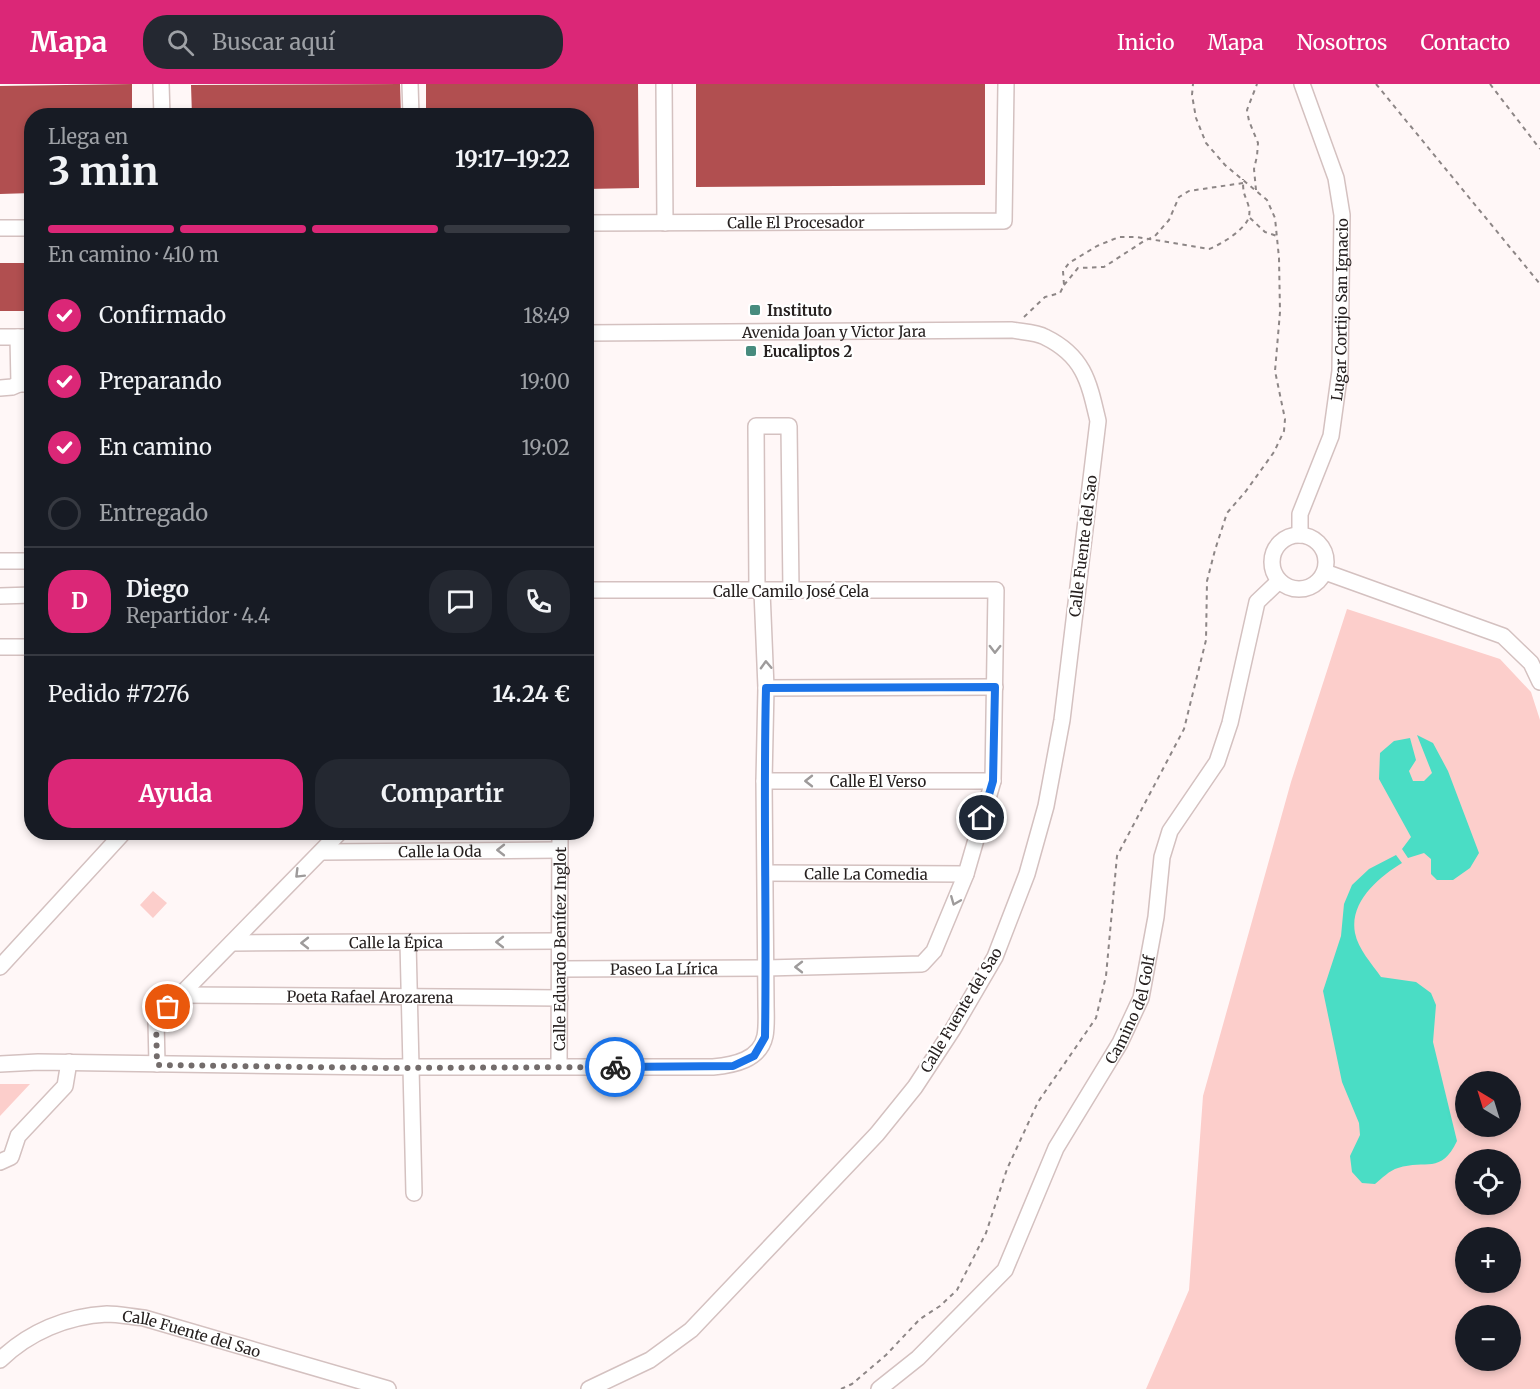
<!DOCTYPE html>
<html lang="es">
<meta charset="utf-8">
<style>
body{margin:0;font-family:Merriweather,serif;background:#242831;color:#f1f3f6;height:100vh;display:flex;flex-direction:column;font-size:22px;white-space:nowrap}
*{box-sizing:border-box;margin:0}
p{font-size:20px;color:#9ea1a6}
.icon{flex:none;width:33px;height:33px;fill:none;stroke:currentColor;stroke-width:2;stroke-linecap:round;stroke-linejoin:round}
.map{position:relative;flex:1;overflow:hidden}
.panel{position:absolute;left:24px;top:24px;width:570px;height:732px;display:flex;flex-direction:column;background:#171b24;border-radius:24px;box-shadow:0 3px 9px #0003}
.panel>*{flex:none}
.needle{width:39px;rotate:322deg}
.tools{position:absolute;left:1455px;top:987px;display:grid;gap:12px}
.tools a{display:grid;place-items:center;width:66px;height:66px;border-radius:50%;background:#171b24;box-shadow:0 3px 9px #0003;font-size:30px}
.pin{position:absolute;display:grid;place-items:center;width:51px;height:51px;color:#fff;margin:-26px;border:3px solid #fff;border-radius:50%;box-shadow:0 2px 6px #0007}
.courier{position:absolute;display:grid;place-items:center;width:60px;height:60px;margin:-30px;border:4px solid #1a73e8;border-radius:50%;background:#fff;color:#222;box-shadow:0 2px 8px #0007}
.headline em{font-style:normal;font-weight:700}
.headline div{display:flex;flex-direction:column-reverse}
.headline{display:flex;align-items:center;justify-content:space-between;height:102px;padding:0 24px}
h1{font-size:39px;font-weight:700;line-height:45px}
.bar{display:grid;grid-template-columns:repeat(4,1fr);gap:9px 6px;align-content:center;height:72px;padding:0 24px}
.bar i{height:8px;border-radius:4px;background:#363941}
.bar .selected{background:#db2777}
.bar p{grid-column:span 4}
.line{display:flex;align-items:center;gap:15px;padding:0 24px;border-top:2px solid #363941}
.line div{flex:1}
.round{display:grid;place-items:center;flex:none;width:63px;height:63px;border-radius:24px;background:#242831}
ol{padding:0 24px;list-style:none}
li{display:flex;align-items:center;gap:18px;height:66px}
li p{margin-inline-start:auto}
li .icon{padding:6px;border-radius:50%;background:#db2777;color:#fff;stroke-width:4}
li:last-child{color:#9ea1a6}
li i{width:33px;height:33px;border:3px solid #363941;border-radius:50%}
.cta{display:flex;gap:12px;margin-top:auto;padding:12px 24px}
.cta a{flex:1;height:69px;border-radius:24px;background:#db2777;color:#fff;font-size:24px;font-weight:700;line-height:69px;text-align:center}
.cta a+a{background:#242831;color:#f1f3f6}
header{display:flex;align-items:center;gap:36px;box-sizing:border-box;height:84px;padding:0 30px;background:#db2777;color:#fff}
header strong{font-size:28px}
nav{display:flex;gap:33px;margin-inline-start:auto;font-size:21px}
.search{width:420px;height:54px;background:#242831;display:flex;align-items:center;gap:15px;box-sizing:border-box;padding:0 21px;border-radius:24px;color:#9ea1a6;font-size:22px}
.map>svg:first-child{display:block}
.green{fill:#fccecb;fill-rule:evenodd}
.water{fill:#4addc5}
.building{fill:#b14f50}
.lines{fill:none;stroke-linecap:round;stroke-linejoin:round}
.minor-casing{stroke:#d4c1c0;stroke-width:18}
.path{stroke:#8d8686;stroke-width:2;stroke-dasharray:4.5 4.5;stroke-linecap:butt}
.minor{stroke:#fff;stroke-width:15}
.oneway{stroke:#9e9b9b}
.done{stroke:#736c6b;stroke-width:6;stroke-dasharray:0 10.8}
.route{stroke:#1a73e8;stroke-width:8}
.poi-dot{fill:#478b7e;stroke:#fff;stroke-width:2}
.labels{text-anchor:middle;dominant-baseline:central;stroke-width:4.5;stroke-linejoin:round;paint-order:stroke}
.street-label{font-size:15px;fill:#272120;stroke:#fff}
.poi-label{font-size:15px;font-weight:bold;fill:#272120;stroke:#fff;text-anchor:start}
</style>
<header>
<strong>Mapa</strong>
<div class="search"><svg class="icon" aria-label="search" viewBox="0 0 24 24"><circle cx="10" cy="10" r="6"/><path d="M15 15l6 6"/></svg>Buscar aquí</div>
<nav><a>Inicio</a><a>Mapa</a><a>Nosotros</a><a>Contacto</a></nav>
</header>
<div class="map">
<svg width="1540" height="1305" viewBox="0 0 1540 1305">
<rect width="100%" height="100%" fill="#fff7f7"/>
<path class="green" d="M1347,525l153,50 31,33 9,28v669h-394l43,-99 14,-194 88,-314zM1466,998h44v44h-44zM1466,1076h44v44h-44zM1466,1154h44v44h-44zM1466,1232h44v44h-44z
M153,807l14,12 -14,15 -13,-13z
M0,1000h30l-30,32z"/>
<path class="water" d="M1417,651l16,8 15,28 31,82 -9,15 -17,12h-16l-6,-6v-15l-7,-6 -16,5 -6,-9 9,-12 -32,-58 1,-26 14,-12 16,-3 6,22 -7,11 4,10h11l8,-8z
M1396,771l6,8c-23,14 -53,39 -47,70 3,16 17,31 26,44l35,5 15,11 5,12 -3,37 24,99c-16,34 -31,18 -59,27 -8,2 -17,11 -23,16l-13,-1 -10,-11 -2,-16 10,-21 -1,-12 -17,-41 -19,-91 18,-55 3,-32 8,-19 17,-16z"/>
<path class="building" d="M132,0v32h-100v77l-32,1v-108z
M400,0l1,32h-209l-1,-31z
M426,0h212l1,104 -53,1v-73h-160z
M696,0h289v101l-289,2z
M0,179h32v48h-32z"/>
<g class="lines">
<g class="minor-casing">
<g id="minor">
<path d="M161,0l1,32"/>
<path d="M410,0l1,32"/>
<path d="M664,0l1,139"/>
<path id="s1" d="M586,139l418,-2 2,-137"/>
<path d="M0,144h32"/>
<path id="s2" d="M586,249l426,-3c10,2 24,2 33,7 39,19 44,45 53,84l-36,299 -16,86 -19,68 -32,83 -42,72 -38,58 -38,47 -186,196 -41,30 -61,29"/>
<path d="M0,253h32"/>
<path d="M18,253l1,47h13"/>
<path d="M0,304l12,-1 7,-3"/>
<path id="s3" d="M1300,451v-21l31,-78 9,-65 2,-156 -6,-37 -34,-94"/>
<circle cx="1299" cy="478" r="27"/>
<path d="M0,477h32"/>
<path d="M1325,488l178,64 28,27 9,19"/>
<path d="M757,507l-1,-165h33l2,165"/>
<path d="M0,512l32,-1"/>
<path d="M0,563h32"/>
<path d="M766,604l229,-1"/>
<path id="s4" d="M764,697h229"/>
<path id="s5" d="M322,768l238,-2"/>
<path id="s6" d="M766,789l200,1"/>
<path d="M408,858l6,251"/>
<path id="s7" d="M232,859l326,-2"/>
<path d="M0,883l124,-135"/>
<path id="s8" d="M560,885l206,-1 156,-4 12,-13 32,-77 27,-93 3,-191h-410"/>
<path id="s9" d="M181,911l379,3"/>
<path d="M0,980l38,-2 345,5h330c21,-2 47,-7 52,-31 2,-10 1,-23 1,-33l-2,-222 2,-93 -4,-97"/>
<path d="M157,980l-1,-44 184,-188"/>
<path id="s10" d="M559,982l1,-234"/>
<path d="M0,1078l11,-5 7,-21 47,-50 4,-24"/>
<path id="s11" d="M0,1276c29,-28 67,-44 107,-46 12,0 25,3 37,4l244,71"/>
<path id="s12" d="M879,1305l39,-31 87,-88 51,-122 64,-105 21,-45 15,-81 6,-60 8,-26 47,-69 13,-39 27,-121 22,-21"/>
</g>
</g>
<path class="path" d="M1376,0l164,200
M1490,0l50,65
M1256,106l-2,-21 3,-13 1,-13 -9,-22 -2,-11 10,-26
M1250,134l15,14 12,4
M1064,201l14,-17 26,-1 40,-26 11,-5 14,-16 10,-23 10,-6 54,-8
M1024,233l21,-20 15,-4 4,-8 -1,-14 6,-8 28,-17 22,-9h18l72,12c11,-4 38,-20 40,-33 2,-8 -3,-16 -5,-23 -1,-4 -1,-10 -1,-14
M841,1305l11,-5 34,-29 34,-36 20,-13 17,-16 29,-57 21,-64 31,-67 58,-84 10,-42 11,-120 67,-127 22,-89 1,-59 8,-31 12,-37 19,-22 28,-39 10,-21 1,-12 -10,-48 5,-59 -1,-54 -4,-40 -8,-18 -42,-35 -19,-22 -10,-25 -4,-23 1,-11"/>
<use href="#minor" class="minor"/>
</g>
<defs><path id="oneway-chevron" d="M-2-3.5L2.5 0L-2 3.5" fill="none" stroke-width="1.6" stroke-linecap="round" stroke-linejoin="round" transform="scale(1.5)"/></defs>
<g class="oneway">
<use href="#oneway-chevron" transform="translate(995 565) rotate(91)"/>
<use href="#oneway-chevron" transform="translate(766 581) rotate(-92)"/>
<use href="#oneway-chevron" transform="translate(809 697) rotate(180)"/>
<use href="#oneway-chevron" transform="translate(501 766) rotate(180)"/>
<use href="#oneway-chevron" transform="translate(299 790) rotate(135)"/>
<use href="#oneway-chevron" transform="translate(955 817) rotate(112)"/>
<use href="#oneway-chevron" transform="translate(500 858) rotate(180)"/>
<use href="#oneway-chevron" transform="translate(305 859) rotate(180)"/>
<use href="#oneway-chevron" transform="translate(799 883) rotate(180)"/>
</g>
<g class="lines">
<path class="done" d="M168,923l-12,13 1,45 226,3 232,-1"/>
<path class="route" d="M615,983l118,-1 21,-10 11,-19c2,-116 -2,-232 1,-349l229,-1 -2,94 -11,37"/>
</g>
<g class="poi-dot">
<rect x="749" y="220" width="12" height="12" rx="3"/>
<rect x="745" y="261" width="12" height="12" rx="3"/>
</g>
<g class="labels">
<g class="street-label">
<text stroke="none"><textPath href="#s1" startOffset="210">Calle El Procesador</textPath></text>
<text stroke="none"><textPath href="#s3" startOffset="232">Lugar Cortijo San Ignacio</textPath></text>
<text stroke="none"><textPath href="#s2" startOffset="248">Avenida Joan y Victor Jara</textPath></text>
<text transform="translate(1083 462) rotate(-83)">Calle Fuente del Sao</text>
<text x="791" y="507">Calle Camilo José Cela</text>
<text stroke="none"><textPath href="#s4" startOffset="114">Calle El Verso</textPath></text>
<text stroke="none"><textPath href="#s5" startOffset="118">Calle la Oda</textPath></text>
<text stroke="none"><textPath href="#s6" startOffset="100">Calle La Comedia</textPath></text>
<text stroke="none"><textPath href="#s7" startOffset="164">Calle la Épica</textPath></text>
<text stroke="none"><textPath href="#s10" startOffset="117">Calle Eduardo Benítez Inglot</textPath></text>
<text stroke="none"><textPath href="#s8" startOffset="104">Paseo La Lírica</textPath></text>
<text stroke="none"><textPath href="#s9" startOffset="189">Poeta Rafael Arozarena</textPath></text>
<text stroke="none"><textPath href="#s12" startOffset="464">Camino del Golf</textPath></text>
<text transform="translate(961 926) rotate(-59)">Calle Fuente del Sao</text>
<text stroke="none"><textPath href="#s11" startOffset="206">Calle Fuente del Sao</textPath></text>
</g>
<g class="poi-label">
<text x="767" y="226">Instituto</text>
<text x="763" y="267">Eucaliptos 2</text>
</g>
</g>
</svg>
<div class="tools">
<a><svg class="needle" viewBox="-14 -14 28 28"><path d="M0-13l5 13h-10z" fill="#e53935"/><path d="M0 13l5-13h-10z" fill="#9ea1a6"/></svg></a>
<a><svg class="icon" aria-label="locate" viewBox="0 0 24 24"><circle cx="12" cy="12" r="6"/><path d="M12 2v4M12 18v4M2 12h4M18 12h4"/></svg></a>
<a>+</a>
<a>−</a>
</div>
<div class="pin" style="left:168px;top:923px;background:#ea580c"><svg class="icon" aria-label="bag" viewBox="0 0 24 24"><path d="M5 8h14l-1 12H6zM9 8a3 3 0 0 1 6 0"/></svg></div>
<div class="pin" style="left:982px;top:734px;background:#1f2937"><svg class="icon" aria-label="home" viewBox="0 0 24 24"><path d="M3 11l9-7 9 7M6 9v11h12V9"/></svg></div>
<div class="courier" style="left:615px;top:983px"><svg class="icon" aria-label="bike" viewBox="0 0 24 24"><circle cx="6" cy="16" r="4"/><circle cx="18" cy="16" r="4"/><path d="M6 16l4-8h5l3 8M10 8l3 8H6M13 5h3"/></svg></div>
<section class="panel">
<div class="headline"><div><h1>3 min</h1><p>Llega en</p></div><em>19:17–19:22</em></div>
<div class="bar"><i class="selected"></i><i class="selected"></i><i class="selected"></i><i></i><p>En camino · 410 m</p></div>
<ol>
<li><svg class="icon" aria-label="check" viewBox="0 0 24 24"><path d="M5 12l5 5 9-10"/></svg>Confirmado<p>18:49</p></li>
<li><svg class="icon" aria-label="check" viewBox="0 0 24 24"><path d="M5 12l5 5 9-10"/></svg>Preparando<p>19:00</p></li>
<li><svg class="icon" aria-label="check" viewBox="0 0 24 24"><path d="M5 12l5 5 9-10"/></svg>En camino<p>19:02</p></li>
<li><i></i>Entregado</li>
</ol>
<div class="line" style="height:108px"><b class="round" style="background:#db2777;color:#fff">D</b><div><b>Diego</b><p>Repartidor · 4.4</p></div><a class="round"><svg class="icon" aria-label="chat" viewBox="0 0 24 24"><path d="M4 5h16v11H9l-5 4z"/></svg></a><a class="round"><svg class="icon" aria-label="phone" viewBox="0 0 24 24"><path d="M5 4h4l2 5-3 2q2 4 5 5l2-3 5 2v4C11 20 4 13 5 4z"/></svg></a></div>
<div class="line" style="height:78px"><div>Pedido #7276</div><b>14.24 €</b></div>
<div class="cta"><a>Ayuda</a><a>Compartir</a></div>
</section>
</div>
